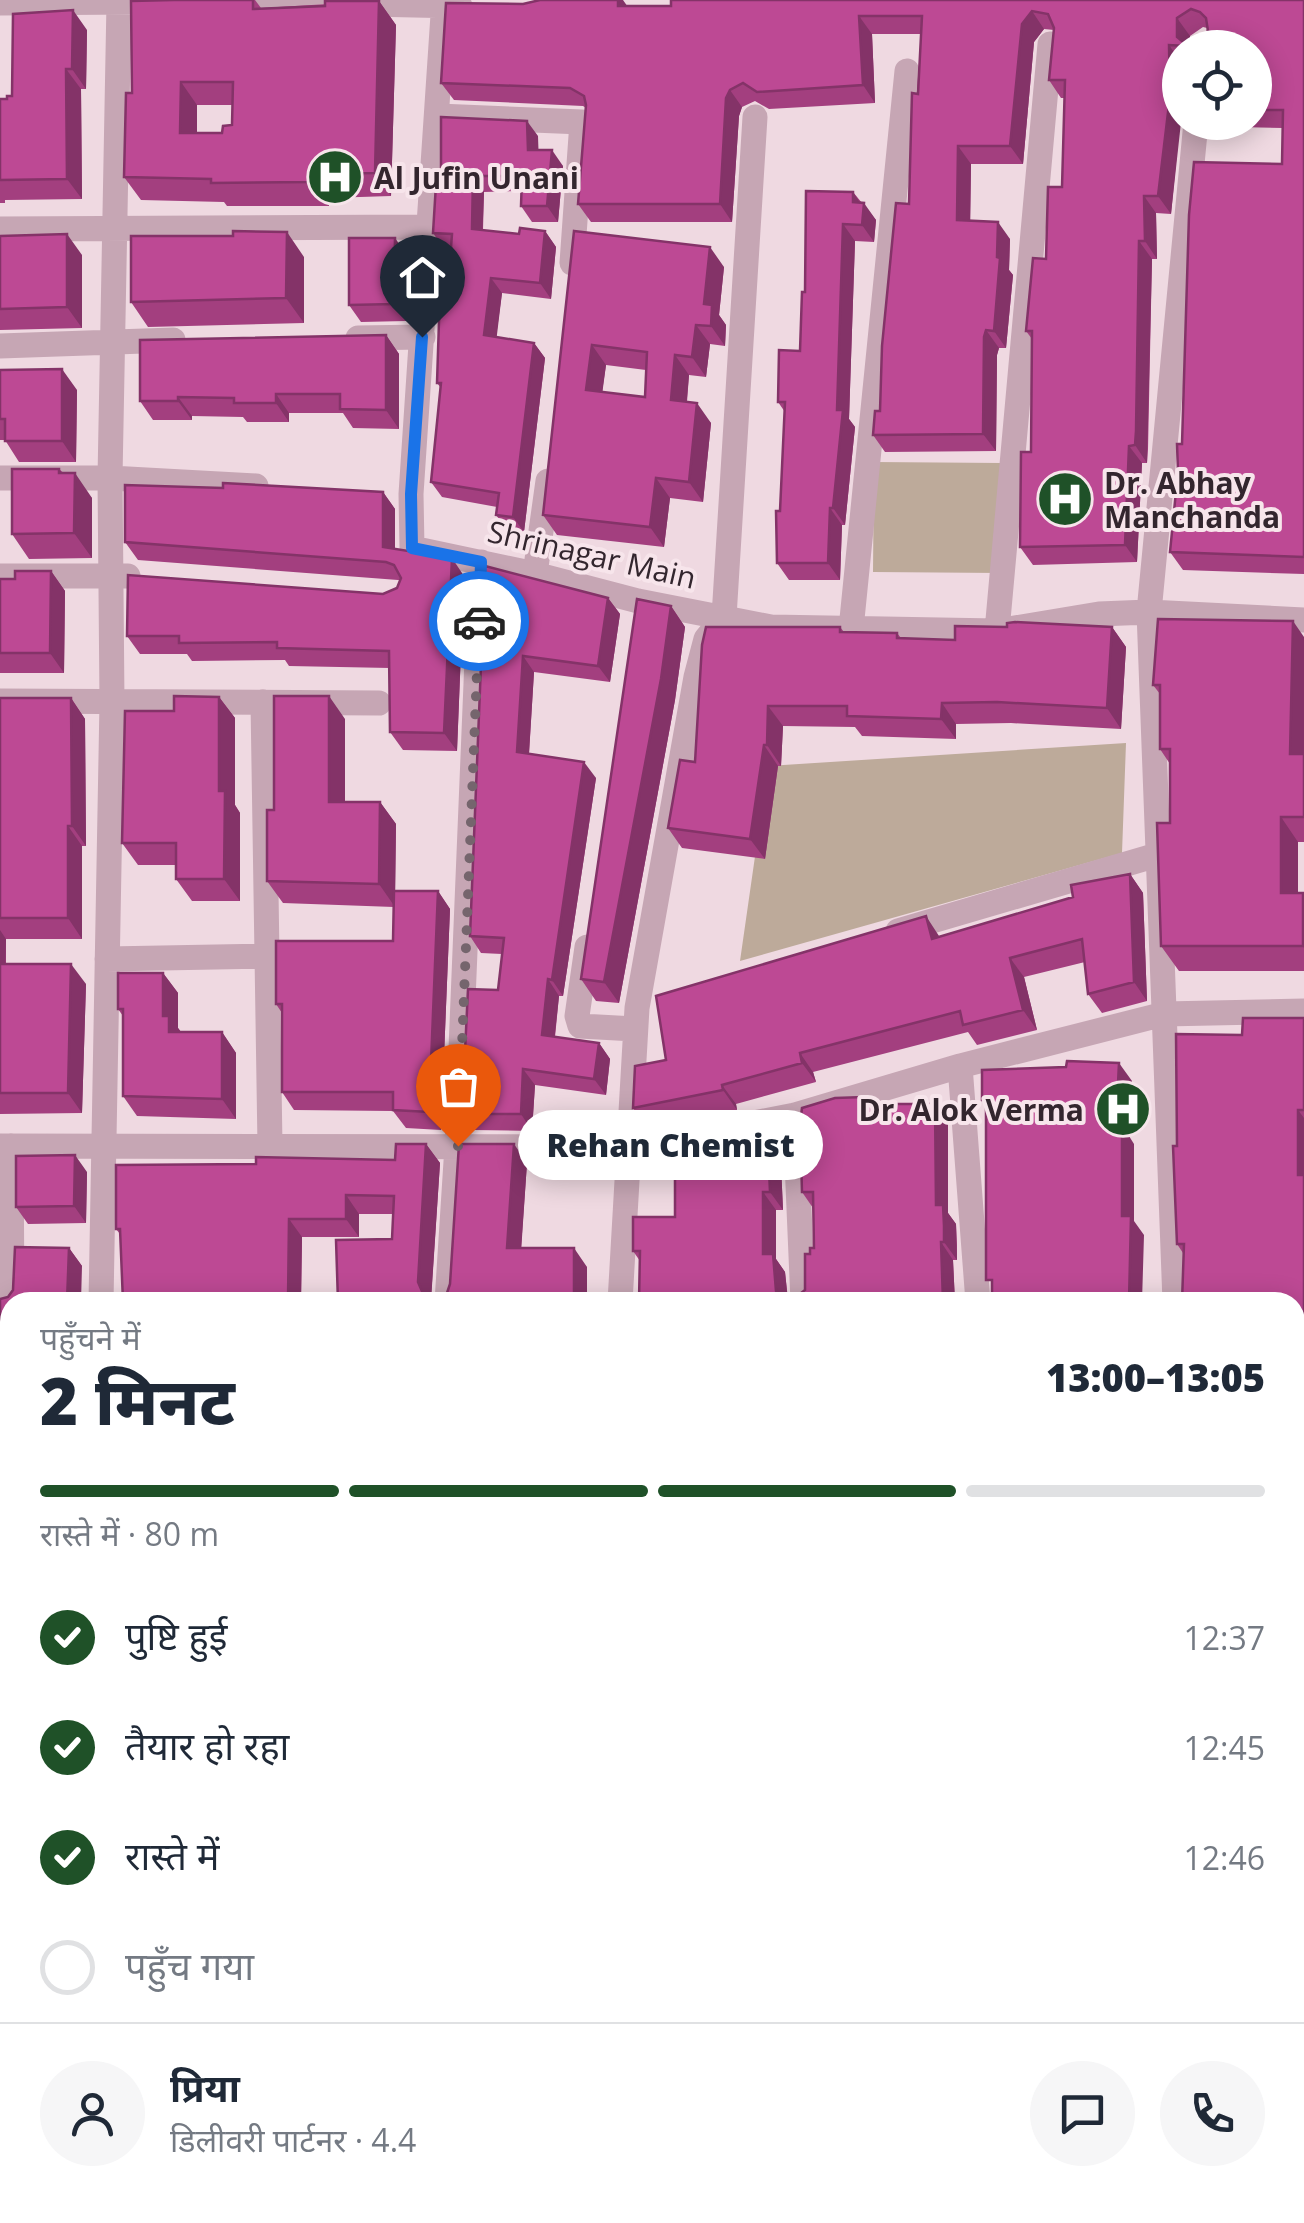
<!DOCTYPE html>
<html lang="hi">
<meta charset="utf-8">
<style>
body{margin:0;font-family:"Open Sans","Noto Sans Devanagari",sans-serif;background:#f6f6f7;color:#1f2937;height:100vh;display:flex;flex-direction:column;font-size:38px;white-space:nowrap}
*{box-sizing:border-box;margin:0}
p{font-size:32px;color:#747a83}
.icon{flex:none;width:55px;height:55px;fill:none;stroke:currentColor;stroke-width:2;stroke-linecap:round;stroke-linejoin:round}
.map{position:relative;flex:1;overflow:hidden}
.drawer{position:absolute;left:0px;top:1292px;width:1305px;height:932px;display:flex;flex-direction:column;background:#fff;border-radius:30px 30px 0 0;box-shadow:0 5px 25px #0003}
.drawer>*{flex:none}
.tools{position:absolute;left:1162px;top:30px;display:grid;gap:20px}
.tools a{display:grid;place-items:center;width:110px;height:110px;border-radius:50%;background:#fff;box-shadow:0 5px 25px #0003;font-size:50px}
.pin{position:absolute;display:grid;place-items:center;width:85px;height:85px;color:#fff;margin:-102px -42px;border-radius:50% 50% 50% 0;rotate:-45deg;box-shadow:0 0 10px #0007}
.pin .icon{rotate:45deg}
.courier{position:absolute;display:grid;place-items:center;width:100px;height:100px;margin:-50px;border:8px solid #1a73e8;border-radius:50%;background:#fff;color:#222;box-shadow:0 2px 12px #0007}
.bubble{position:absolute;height:70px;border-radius:35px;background:#fff;box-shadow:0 5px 25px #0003;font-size:32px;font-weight:800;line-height:70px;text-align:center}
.head em{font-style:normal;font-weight:800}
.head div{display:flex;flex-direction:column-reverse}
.head{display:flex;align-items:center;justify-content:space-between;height:170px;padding:0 40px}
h1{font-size:65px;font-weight:800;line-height:75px}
.bar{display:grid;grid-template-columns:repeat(4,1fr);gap:15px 10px;align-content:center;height:120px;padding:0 40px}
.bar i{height:12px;border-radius:8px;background:#e0e1e3}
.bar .on{background:#1f5128}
.bar p{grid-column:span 4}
.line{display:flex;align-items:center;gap:25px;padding:0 40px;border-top:2px solid #e0e1e3}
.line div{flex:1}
.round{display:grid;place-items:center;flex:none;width:105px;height:105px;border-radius:52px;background:#f6f6f7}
ol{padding:0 40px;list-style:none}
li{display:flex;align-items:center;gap:30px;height:110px}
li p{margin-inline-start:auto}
li .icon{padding:10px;border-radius:50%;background:#1f5128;color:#fff;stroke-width:4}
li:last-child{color:#747a83}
li i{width:55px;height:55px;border:5px solid #e0e1e3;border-radius:50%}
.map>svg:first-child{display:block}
.green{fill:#bdaa9a}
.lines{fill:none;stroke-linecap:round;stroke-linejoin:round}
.minor{stroke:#c6a6b4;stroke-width:25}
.major{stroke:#745868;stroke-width:25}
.wall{fill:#a33f7f;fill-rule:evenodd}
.shaded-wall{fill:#843368}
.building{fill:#bd4994;stroke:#843368;stroke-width:2.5;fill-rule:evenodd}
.done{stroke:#75656d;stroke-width:10;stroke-dasharray:0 18}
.route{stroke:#1a73e8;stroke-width:12}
.labels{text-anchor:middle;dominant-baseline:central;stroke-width:8;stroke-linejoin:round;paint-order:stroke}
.poi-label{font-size:30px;font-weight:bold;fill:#33262e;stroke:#f7e5eb;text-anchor:start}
.street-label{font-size:30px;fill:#33262e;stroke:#f7e5eb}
</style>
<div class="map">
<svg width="1304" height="2223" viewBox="0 0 1304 2223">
<rect width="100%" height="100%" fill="#efd9e1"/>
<path class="green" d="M874,462l128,1 -1,110 -128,-1z
M1126,743l-4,110 -382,108 28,-195z"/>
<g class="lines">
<path class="minor" d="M444,0l-33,494 1,54 123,26 103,27 133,26 226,4 102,-17 50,-2 155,8
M225,1l235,5
M0,3l135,-1
M438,116l144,6 -10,141
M0,229l430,-2
M358,338l65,-1
M0,346l173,-6
M0,478h110l146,8
M535,574l13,-93
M0,576h128
M851,629l56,-558
M997,631l53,-587
M0,701l379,2
M263,702l7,444
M898,931l259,-76
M587,947l-10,69 3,10 55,3
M107,959l160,-3
M960,1066l18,236
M795,1115l8,187
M0,1146l630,1 165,-32 165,-49 204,-52 140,-3
M11,1146l1,156
M101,1302l11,-600 -2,-224 9,-476
M447,1302l10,-156 24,-584
M620,1302l17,-294 59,-331 10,-38 18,-22 31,-500
M1175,1302l-26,-690 47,-490
M1295,1840l9,2
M1295,2092l9,1
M538,2223l1,-8
M702,2223l1,-8
M861,2223l1,-8
M1031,2223l1,-8
M1196,2223l1,-8"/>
<path class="major" d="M1295,1617l9,-3
M1295,1656l9,-3
M0,1797l10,2
M0,1843l10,1"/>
</g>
<path class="wall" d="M174,0h81l6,8 118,-7 17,24 -5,171 -62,2v8h-102l-3,-4 -83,-2 -17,-23 8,-84zM197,105h35v20l-10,8h-25z
M1304,0v574l-121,-4 -13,-18 12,-108 100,-280 1,-36 -46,-1 -3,-5h21v-74h-60l-1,-2 11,-7 2,-11 -4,-1 -13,9v12h-10v74l-9,92 -15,-1 1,46h-5l-4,190 -1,14h-5l-5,99 -104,3 -13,-18 11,-95 1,-113 -6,-8 20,-72 16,-72 3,-89h-4l-12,-18 5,-50 -10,-1 -10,13 -11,122h-52l-1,57 40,18 -1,31 4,5 -7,73h-7l-2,7 -1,96 -111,1 -12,-17 7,-24 29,-207 12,-170h-49l3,69 -106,6 -14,-8 -13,6 -3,9 -7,106h-141l-13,-18 8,-96 -3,-2 -129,-6 -13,-17 82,-79 104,2z
M87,30l-1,59h-5l1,110 -77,1v3h-5v-104h7l5,-3z
M538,136v14l25,16 -5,56h-26l-11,-16v-15l-37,1 -1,38 36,4 26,-3 11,16 -5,52 -49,-6 -6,44 38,6 11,15 -21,174 -17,-2 -11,-15 1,-8 -55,-10 -11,-15 10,-94 -4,-5 14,-134h-7l-11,-16 8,-49z
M853,192l23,28 -2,22 -19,-1 -6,178 6,8 -10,98h-3l-2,55h-51l-12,-17 8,-151 -7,-10 22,-51 5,-59z
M574,231l150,36 -5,48 7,10 -1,21 -15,-2 -4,33 -17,-2 -2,27 24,21 -8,79 -33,-4 -6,49 -107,-12 -14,-20zM606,365l40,5 -1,27 -43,-5z
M0,236l82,19v73l-82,2z
M407,255l-1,66 -45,1 -12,-17z
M304,257v66l-156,4 -17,-25z
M386,335l13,19v75l-46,-1 -10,-15h-54v9h-42l-4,-5 -51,-1v4h-39l-13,-19z
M0,370l77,20 -1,72h-57l-14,-22h-5z
M59,469l33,29v60l-63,1 -17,-25z
M383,492l12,17v40l69,27 -7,175 -54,-1 -13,-18v-64l-101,-2 -4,-6 -93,1 -5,-7h-47l-13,-18 256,-42 14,-6 3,-8h-2l-260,-20 -13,-18z
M485,566l123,32 12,16 -10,68 -76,-10 -5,82 67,24 -33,218h-4l-4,41 44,6 11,16 -4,36 -71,-10 -3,46 -58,-1 -12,-16 36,-124 4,-36 -21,-1 -11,-17z
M51,571l14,20 -1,82h-64v-94h15z
M671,606l14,21 -10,73 -56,303 -23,-2 -15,-22z
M840,627l4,5 53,1 4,5 54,2 157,-13 14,20 -5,82 -110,-6 -55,1v15l-94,-3 -7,-9 -72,-1 -2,40h-3l-13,93 -83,-11 -14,-20 27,-66z
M1304,637v205h-6v51l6,2v76h-125l-18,-25 9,-123v-59l-10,-15v-55l-7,-9z
M219,697l16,21v87l5,8v88h-48l-16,-22v-14h-38l-16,-22 52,-132z
M0,698h71l14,21 1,127h-4v93h-76v25l80,20 -4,129 -82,1z
M345,719v83h35l16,22 -1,67h43l12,18 -9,221 -35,-2 -13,-17 -99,-1 -12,-18v-79l-6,-9 117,-63 1,-34 -111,-4 -16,-22 7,-71z
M1130,874l13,19 4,108 -45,12 -14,-19 -3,-32 -61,15 13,53 -60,15 -9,-13 -155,40 3,10 -80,22 1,6 -91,17 -13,-19 33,-48 274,-124 133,-39z
M163,973l15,20v35l3,4h41l14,21v66l-99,-3 -14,-20v-80l-5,-7z
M1304,1018v426l-9,1v-143l-112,-49 -6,-9v-98l65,-111z
M869,1104h66l13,18v91l8,11 1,21v15h-4l2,42h-315v-41l-7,-10 42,-34 29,-54 63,-39 13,19 3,67h-7v49l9,13 3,27 4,1 13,-10 5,-36 4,-6 -1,-40 -11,-16z
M426,1144l14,19 -9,135 3,1 13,-6 80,-130 -6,85 66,19v35h-249l54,-63 1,-25h-34v23h-57l-1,65h-178l-3,-68 -4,-5 140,-65 139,-4z
M87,1172l-1,51 -58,1 -12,-17z
M69,1248l13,18 -72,36v231l-10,1v-235l8,-2z
M10,1537v89h-10v-82z"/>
<path class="shaded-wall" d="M615,0h8l7,10v14z
M379,1l17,24 -5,171 -16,-23z
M73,10l14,20 -1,59 -14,-20z
M1032,11l12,18 -10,13 -11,122 -13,-18 12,-122z
M859,16l13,18 3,69 -12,-18z
M1177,18l13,18v12l-13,-11z
M1169,45l11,16v61h1l-10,92 -13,-18z
M66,69l15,20 1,110 -15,-20z
M181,82l16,23v51l-17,-23z
M730,90l12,17 -3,9 -7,106 -12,-18 6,-106z
M527,121l11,15 1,30 -11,-16z
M958,146l13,18 -1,74 -13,-18z
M552,150l11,16 -5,56 -11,-16z
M313,174l16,24v8l-16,-24z
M473,176l11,16 -2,52 -10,-15z
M853,192l10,15 1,-4 12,17 -2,22 -12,-17 -9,-23z
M1144,196l12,17 1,46 -12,-18z
M998,222l12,17 -1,31 4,5 -7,73 -12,-17z
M843,224l12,17 -6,178 6,8 -10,98 -12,-17z
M545,231l11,16 -5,52 -11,-16z
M287,232l17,25v66l-18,-25z
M67,234l15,21v73l-15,-21z
M395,238l12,17 -1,66 -12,-17z
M1139,241l13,18 -5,204 -12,-18z
M710,247l14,20 -5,48 7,10 -1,21 -14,-20 -7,-22z
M491,278l11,15 -7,58 -11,-16z
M696,325l14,19 -4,33 -14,-20z
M986,330l13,18 -2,7 -1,96 -13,-17 1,-97z
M386,335l13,19v75l-13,-19z
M534,343l11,15 -21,174 -11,-15z
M592,345l14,20 -6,45 -14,-20z
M675,355l14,20 -4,45 -14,-20z
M62,369l15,21 -1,72 -14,-21z
M276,394l13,19v9l-13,-19z
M178,397l14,19v4l-14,-19z
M697,403l14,20 -8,79 -14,-20z
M1129,446l13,17 -5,99 -12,-17z
M59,469l16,23v-19l17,25v60l-18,-25z
M656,478l14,20 -6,49 -14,-20z
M383,492l12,17v56l-12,-18z
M830,508l12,17 -2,55 -12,-17z
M452,558l12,18 -7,175 -13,-18z
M51,571l14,20 -1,82 -14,-20z
M608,598l12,16 -10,68 -12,-16z
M671,606l14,21 -10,73 -56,303 -15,-21z
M1293,621l11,16v136l-14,-19z
M1112,627l14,20 -5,82 -14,-21z
M523,656l11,16 -6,97 -11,-17z
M329,696l16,23v105l-16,-22z
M219,697l16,21v87l5,8v88l-16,-22 -5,-88z
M71,698l14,21 1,127 -14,-20z
M942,703l14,21v15l-15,-20z
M768,706l15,20 -2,40 -14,-21z
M764,745l14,21 -13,93 -15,-20z
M584,762l12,16 -33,218 -11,-16z
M380,802l16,22 -1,83 -16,-23z
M1281,817l17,25v76l-17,-25z
M68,826l14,20v93l-14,-21z
M1130,874l13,19 4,108 -13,-19z
M438,891l12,18 -9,221 -12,-18z
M1303,893l1,2v53l-1,-2z
M926,916l13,20 -7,3z
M0,930l6,9 -1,45 -5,-8z
M1010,958l14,19 13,53 -14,-20z
M71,964l15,20 -4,129 -14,-20z
M163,973l15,20v35l6,8 -15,-4 -6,-16z
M548,979l11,17 -6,56 -11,-17z
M222,1032l14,21v66l-14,-20z
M599,1043l11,16 -4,36 -12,-16z
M800,1053l13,19 3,10 -14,-19z
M1119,1063l13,18 -3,55 5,8v77l10,14 -2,67h-13l-13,-177z
M523,1069l12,16 -3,46 -11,-17z
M722,1085l14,19 1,6 -14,-20z
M935,1104l13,18v91l8,11 1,36 -13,-18 -8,-37z
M1298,1110l6,8v65l-6,-8z
M767,1124l13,19 3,67 -13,-18z
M426,1144l14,19 -9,138 -7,-5 -6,-14z
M514,1144l13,19 -7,104 -13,-19z
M75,1155l12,17 -1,51 -12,-17z
M763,1192l13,18v49l9,13 3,30 -12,-11 -13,-37z
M346,1195l13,19v23l-13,-18z
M289,1219l13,18 -1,65h-12l-1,-1z
M941,1242l12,18 2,42h-12z
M69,1248l13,18 -1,36h-14z
M574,1248l13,19v35h-13z
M0,1944l2,3 -2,93z
M57,2215h15v8h-15z"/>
<path class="building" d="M174,0h79v9l72,-3v-5h54l-4,172 -62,1v8l-102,1v-4l-87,-2 2,-84h6l-1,-92zM181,82h52l-1,43 -9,1 -1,7h-42z
M540,0h78v6h53v-6h633v557l-134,-5 8,-81 -1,-27h5l7,-229 5,-53 88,2 1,-54h-28v-62l-61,-2 11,-7 3,-8 -2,-13 -6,-6 -9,-3 -14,9v19l11,9 -19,-1 1,51 -12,100h-14l1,45h-6l-3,190 -1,14 -6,1 -4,99 -105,2 1,-95h10l1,-121h-6l7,-73 13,1 2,-72h14l3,-107h-16l5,-52 -6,-14 -16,-3 -10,13 -12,122h-52l-1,74 41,2 -1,35 3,1 -6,73 -8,-1 -2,7 -1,97 -110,1 2,-24h5l2,-65 14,-143 13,1 3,-111 6,1 4,-78h-63l4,69 -106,7 -14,-9 -13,7 -4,8 -6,106h-142l8,-99 -2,-9 -14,-8 -129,-5 5,-80 77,1z
M73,10l-1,59h-6l1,110 -67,1v-81h7v-3h5l1,-82z
M441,117l86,4 1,29h24l-5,56h-26l1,-30h-49l-1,53 47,5 1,-6 25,3 -5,52 -49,-5 -7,57 50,8 -21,174 -17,-2 3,-22 -68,-11 10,-99h-4l2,-62 4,-34 5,1 4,-54 -19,-1 3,-49h5z
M806,191l47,1v10l11,1 -2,22 -19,-1 -6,186h6l-10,98h-3l-2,55h-51l-1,-52h4l5,-109h-7l1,-52 21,1 2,-59h3z
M233,231l54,1 -1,66 -155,4v-66h102z
M574,231l136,16 -6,57 8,1 -1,21 -15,-1 -4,32 -17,-2 -4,45 26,3 -8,79 -33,-4 -6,49 -107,-12zM592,345l55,7 -2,45 -59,-7z
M67,234v73l-67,2v-73z
M349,238h46l-1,66 -45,1z
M386,335v75l-46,-1v-15h-64v9h-42v-5l-56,-1v4h-38v-61z
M62,369v72h-57v-22h-5v-49z
M12,469h47v4h16l-1,60 -62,1z
M223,483l160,9v55l69,11 -8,175 -54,-1 -1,-81 -112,-3v-6l-98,1v-7h-52l1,-61 255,19 14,-6 4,-10 -7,-13 -8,-3 -261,-20v-57l98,3z
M485,566l123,32 -10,68 -75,-10 -6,96 67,10 -32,218 -4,-1 -6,56 57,8 -5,36 -71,-10 -2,45h-59l6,-125 30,1 6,-52 -34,-2z
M15,571h36l-1,82h-50v-74h15z
M637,599l34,7 -10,73 -57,303 -23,-3z
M1158,619l135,2 -3,133h14v63h-23v76h22v53h-142l-4,-123h13v-74h-10v-64h-7z
M1015,622l97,5 -5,81 -110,-6 -55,1 -1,16 -94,-3v-10h-79l-1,39h-3l-14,94 -82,-11 12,-68 15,2 7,-117 4,-18h134v5l57,1v5l58,2v-14l52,1v-4z
M174,696l45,1v94h6l-1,88h-48v-36h-54l3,-132h49z
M274,696h55v106h51l-1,82 -112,-3v-71h7z
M0,698h71l1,128h-4v92h-68z
M1130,874l4,108 -46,12 -6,-55 -72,19 13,52 -60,15 -3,-14 -160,42 2,10 -80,22 1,5 -90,18 2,-42 31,-6 -10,-64 270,-80 6,23 141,-42 -2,-12z
M394,891h44l-9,221 -36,-2v-18h-111v-88h-6v-63h117z
M0,964h71l-3,129h-68z
M118,973h45v43h6v16h53v67l-99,-3v-87h-5z
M1243,1018h61v92h-6v65h6v251h-9v-124h-113l2,-58h-7l-4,-98h4l-1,-112 66,1z
M1067,1061l52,2 -3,62h6v91h9l-2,86h-137v-22h-6v-180h-4v-30l84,-3z
M864,1097v7h71l1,101h7l1,21v16h-3l2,60 -304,-1 1,-50h-7v-34h42v-54h29v-35l27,-5 36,1 3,68h-7v62h10l3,37 6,6 10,3 13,-10v-36h5v-6h4l-1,-56h-11l-2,-68 2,-16 33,-10z
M396,1144h30l-8,138 6,14 10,3 13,-6 3,-9 9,-140h55l-7,104h67v54h-236l-2,-62 56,-1 2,-43 -48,-1v24h-57l-1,82 -165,1 -3,-73h-4v-64l140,-1v-7l139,3z
M75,1155l-1,51 -58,1v-51z
M15,1247l54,1 -2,54h-57v220l-6,-8h-4v-215l8,-2 5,-7z
M10,1537v70h-10v-63z
M0,2154l10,2v38l-2,8 2,13 13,5 9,-5h25v8h-57z"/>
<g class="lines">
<path class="done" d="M458,1146l21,-525"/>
<path class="route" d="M422,337l-11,157 1,54 69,14 -2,59"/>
</g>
<defs>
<g id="hospital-disc" transform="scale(2.875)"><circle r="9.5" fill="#1f5128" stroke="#f7e5eb"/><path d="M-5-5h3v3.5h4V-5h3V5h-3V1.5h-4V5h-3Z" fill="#fff"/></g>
</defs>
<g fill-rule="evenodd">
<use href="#hospital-disc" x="335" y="177"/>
<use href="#hospital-disc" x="1065" y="499"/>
<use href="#hospital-disc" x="1123" y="1109"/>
</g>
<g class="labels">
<g class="poi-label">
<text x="374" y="177">Al Jufin Unani</text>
<text x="1104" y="482">Dr. Abhay<tspan x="1104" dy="34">Manchanda</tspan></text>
<text x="1084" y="1109" text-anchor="end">Dr. Alok Verma</text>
</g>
<g class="street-label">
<text transform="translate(592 554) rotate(13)">Shrinagar Main</text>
</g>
</g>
</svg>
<div class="tools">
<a><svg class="icon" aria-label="locate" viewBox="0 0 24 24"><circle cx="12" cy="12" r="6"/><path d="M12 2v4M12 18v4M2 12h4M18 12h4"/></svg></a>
</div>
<div class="pin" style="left:458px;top:1146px;background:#ea580c"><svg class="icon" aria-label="bag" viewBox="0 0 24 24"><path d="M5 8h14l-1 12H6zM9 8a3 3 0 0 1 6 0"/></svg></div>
<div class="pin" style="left:422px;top:337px;background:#1f2937"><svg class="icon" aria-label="home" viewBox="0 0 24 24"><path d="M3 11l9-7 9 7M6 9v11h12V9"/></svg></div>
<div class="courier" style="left:479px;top:621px"><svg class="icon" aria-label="car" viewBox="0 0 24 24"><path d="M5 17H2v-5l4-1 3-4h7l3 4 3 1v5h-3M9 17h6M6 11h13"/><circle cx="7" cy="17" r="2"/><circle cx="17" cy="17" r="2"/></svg></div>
<div class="bubble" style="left:518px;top:1110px;width:305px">Rehan Chemist</div>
<section class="drawer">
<div class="head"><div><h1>2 मिनट</h1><p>पहुँचने में</p></div><em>13:00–13:05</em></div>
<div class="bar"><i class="on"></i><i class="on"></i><i class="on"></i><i></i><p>रास्ते में · 80 m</p></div>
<ol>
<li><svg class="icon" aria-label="check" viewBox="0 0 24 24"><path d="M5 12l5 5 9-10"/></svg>पुष्टि हुई<p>12:37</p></li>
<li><svg class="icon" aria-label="check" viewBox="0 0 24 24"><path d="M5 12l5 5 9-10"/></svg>तैयार हो रहा<p>12:45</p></li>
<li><svg class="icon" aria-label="check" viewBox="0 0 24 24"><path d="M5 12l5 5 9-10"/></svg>रास्ते में<p>12:46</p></li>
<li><i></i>पहुँच गया</li>
</ol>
<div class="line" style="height:180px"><a class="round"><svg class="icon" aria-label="person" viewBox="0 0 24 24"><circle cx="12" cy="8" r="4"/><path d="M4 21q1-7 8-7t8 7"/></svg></a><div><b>प्रिया</b><p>डिलीवरी पार्टनर · 4.4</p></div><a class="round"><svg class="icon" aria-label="chat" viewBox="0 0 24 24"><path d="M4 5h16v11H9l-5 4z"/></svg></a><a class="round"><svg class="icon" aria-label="phone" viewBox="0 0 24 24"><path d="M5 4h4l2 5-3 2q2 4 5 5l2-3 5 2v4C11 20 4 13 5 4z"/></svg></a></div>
</section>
</div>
